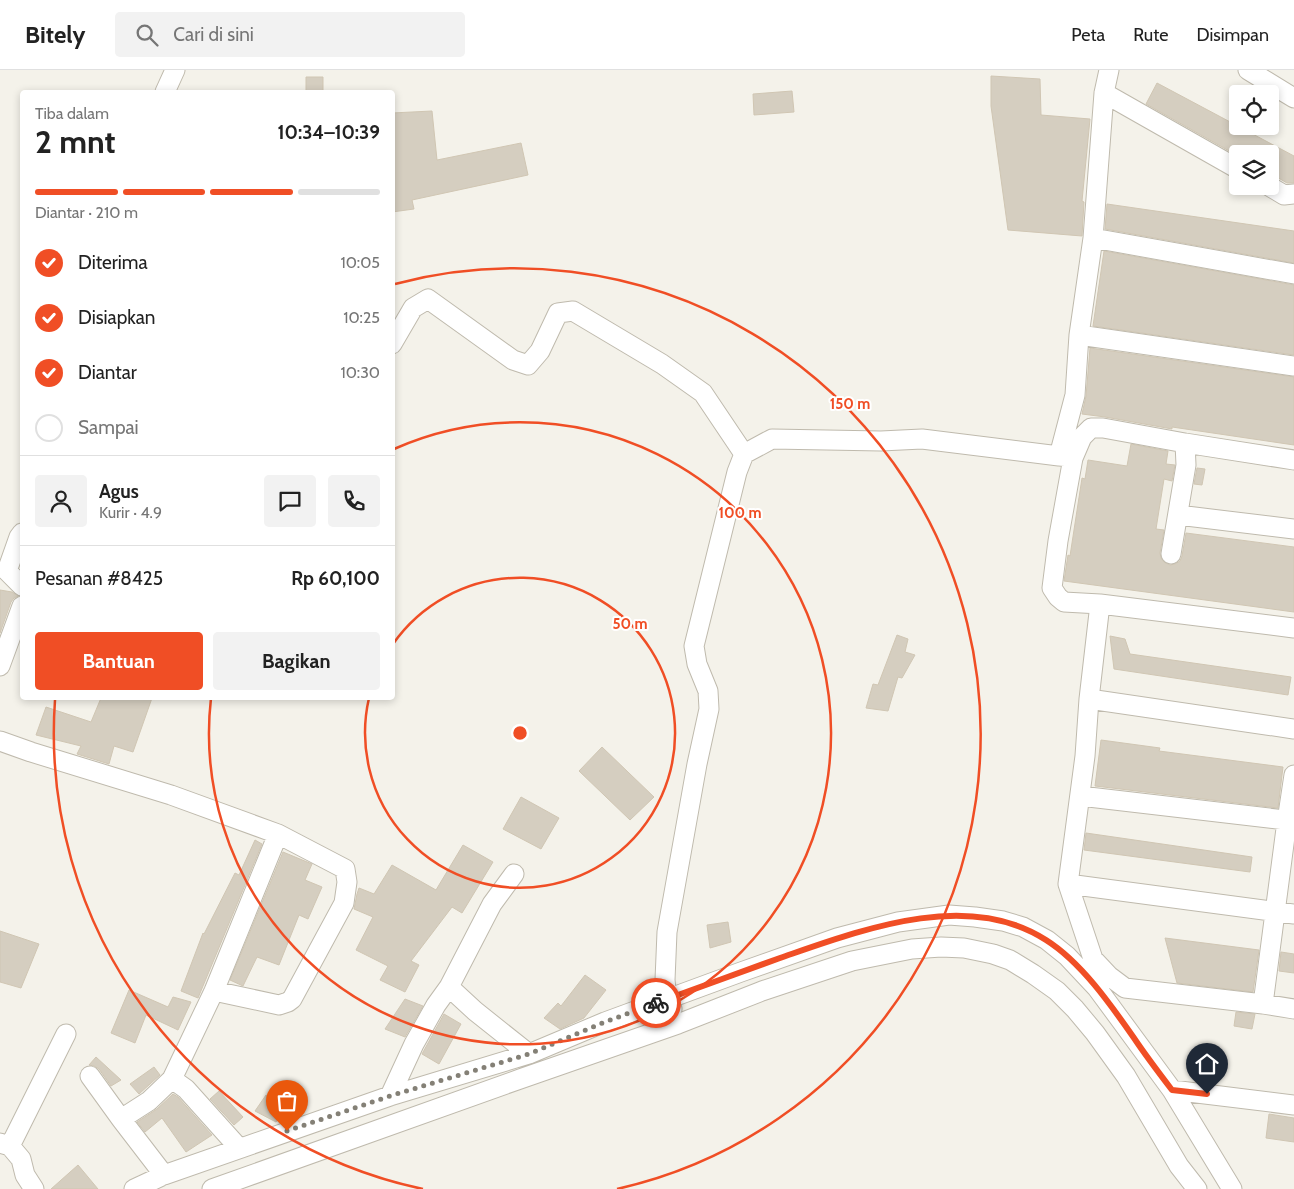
<!DOCTYPE html>
<html lang="id">
<meta charset="utf-8">
<style>
body{margin:0;font-family:Cabin,sans-serif;background:#f2f2f2;color:#222;height:100vh;display:flex;flex-direction:column;font-size:19px;white-space:nowrap}
*{box-sizing:border-box;margin:0}
p{font-size:16px;color:#767676}
.icon{flex:none;width:28px;height:28px;fill:none;stroke:currentColor;stroke-width:2;stroke-linecap:round;stroke-linejoin:round}
.map{position:relative;flex:1;overflow:hidden}
.sheet{position:absolute;left:20px;top:20px;width:375px;height:610px;display:flex;flex-direction:column;background:#fff;border-radius:5px;box-shadow:0 2px 8px #0003}
.sheet>*{flex:none}
.tools{position:absolute;left:1229px;top:15px;display:grid;gap:10px}
.tools a{display:grid;place-items:center;width:50px;height:50px;border-radius:5px;background:#fff;box-shadow:0 2px 8px #0003;font-size:25px}
.pin{position:absolute;display:grid;place-items:center;width:42px;height:42px;color:#fff;margin:-51px -21px;border-radius:50% 50% 50% 0;rotate:-45deg;box-shadow:0 0 5px #0007}
.pin .icon{rotate:45deg}
.courier{position:absolute;display:grid;place-items:center;width:50px;height:50px;margin:-25px;border:4px solid #f04e25;border-radius:50%;background:#fff;color:#222;box-shadow:0 1px 6px #0007}
.headline em{font-style:normal;font-weight:700}
.headline div{display:flex;flex-direction:column-reverse}
.headline{display:flex;align-items:center;justify-content:space-between;height:85px;padding:0 15px}
h1{font-size:32px;font-weight:700;line-height:38px}
.bar{display:grid;grid-template-columns:repeat(4,1fr);gap:8px 5px;align-content:center;height:60px;padding:0 15px}
.bar i{height:6px;border-radius:4px;background:#e0e0e0}
.bar .selected{background:#f04e25}
.bar p{grid-column:span 4}
.line{display:flex;align-items:center;gap:12px;padding:0 15px;border-top:1px solid #e0e0e0}
.line div{flex:1}
.round{display:grid;place-items:center;flex:none;width:52px;height:52px;border-radius:5px;background:#f2f2f2}
ol{padding:0 15px;list-style:none}
li{display:flex;align-items:center;gap:15px;height:55px}
li p{margin-inline-start:auto}
li .icon{padding:5px;border-radius:50%;background:#f04e25;color:#fff;stroke-width:4}
li:last-child{color:#767676}
li i{width:28px;height:28px;border:2px solid #e0e0e0;border-radius:50%}
.primary-button{display:flex;gap:10px;margin-top:auto;padding:10px 15px}
.primary-button a{flex:1;height:58px;border-radius:5px;background:#f04e25;color:#fff;font-size:20px;font-weight:700;line-height:58px;text-align:center}
.primary-button a+a{background:#f2f2f2;color:#222}
header{display:flex;align-items:center;gap:30px;box-sizing:border-box;height:70px;padding:0 25px;background:#fff;border-bottom:1px solid #e0e0e0}
header strong{font-size:24px}
nav{display:flex;gap:28px;margin-inline-start:auto;font-size:18px}
.search{width:350px;height:45px;background:#f2f2f2;display:flex;align-items:center;gap:12px;box-sizing:border-box;padding:0 18px;border-radius:5px;color:#767676;font-size:19px}
.map>svg:first-child{display:block}
.building{fill:#d5cec0;stroke:#d0c6b3}
.lines{fill:none;stroke-linecap:round;stroke-linejoin:round}
.street-casing{stroke:#bfbaad;stroke-width:21}
.street{stroke:#fff;stroke-width:19}
.done{stroke:#848076;stroke-width:5;stroke-dasharray:0 9}
.route{stroke:#f04e25;stroke-width:6}
.ring{fill:none;stroke:#f04e25;stroke-width:2.5}
.centre{fill:#f04e25;stroke:#fff;stroke-width:2.5}
.ring-label{font-size:15px;text-anchor:middle;font-weight:bold;fill:#f04e25;stroke:#fff;stroke-width:4;stroke-linejoin:round;paint-order:stroke}
</style>
<header>
<strong>Bitely</strong>
<div class="search"><svg class="icon" aria-label="search" viewBox="0 0 24 24"><circle cx="10" cy="10" r="6"/><path d="M15 15l6 6"/></svg>Cari di sini</div>
<nav><a>Peta</a><a>Rute</a><a>Disimpan</a></nav>
</header>
<div class="map">
<svg width="1294" height="1119" viewBox="0 0 1294 1119">
<rect width="100%" height="100%" fill="#f4f2ea"/>
<path class="building" d="M991,6l49,3 1,36 49,4 -8,82 2,1 -2,34 -74,-6 -17,-124z
M306,7h17v15h-17z
M1157,13l137,73v27h-7l-12,-7 -5,-1v-21h-32v2l-92,-52z
M792,21l2,21 -40,3 -1,-21z
M432,41l5,49 84,-17 7,32 -116,25 2,9 -22,3v-99z
M1107,134l187,27v32l-189,-34z
M1104,181l190,34v70l-201,-29z
M1090,278l204,29v68l-122,-18v2l-67,-12 -23,-3 4,-18z
M1131,374l37,7 -2,13 9,1 -3,16 -8,-2 -8,50 8,1 -4,23 1,5 3,4 6,3 5,-1 5,-3 2,-5 4,-23 108,14v65l-230,-31 4,-26 2,1 12,-78 3,1 3,-19 39,6z
M1197,398l8,1 -3,16 -8,-1z
M0,520l12,2 6,4 -4,2 -3,4 -11,31z
M897,565l11,4 -3,13 10,3 -13,23 -4,-1 -10,34 -22,-3 7,-24 5,1z
M1110,566l15,3 5,15 161,23 -3,18 -174,-26z
M101,628h51l-19,54 -19,-6 -5,18 -32,-10 4,-8 -45,-11 10,-28 45,15z
M1101,670l59,8 -1,3 124,16 -5,41 -183,-22z
M602,677l52,50 -24,23 -51,-49z
M521,727l38,21 -18,31 -38,-20z
M1086,763l166,24 -2,15 -166,-22z
M255,770l7,4 -64,154 -17,-7 22,-58 1,1 31,-61 4,2z
M463,775l30,17 -31,51 -10,-6 -41,54 8,4 -14,27 -25,-12 8,-14 -32,-16 17,-33 -19,-8 3,-15 2,-6 15,6 18,-29 44,25z
M283,782l29,12 -7,16 17,7 -14,32 -9,-4 -20,50 -22,-8 -14,29 -13,-6z
M728,852l3,20 -21,6 -3,-23z
M0,861l39,13 -18,44 -21,-6z
M1165,868l94,12 -6,42 -76,-9z
M1281,882l13,2v19l-15,-2z
M585,905l21,15 -22,28 -24,11 -16,-11 14,-15 3,3z
M129,920l39,17 5,-10 18,5 -13,28 -32,-15 -11,28 -24,-10z
M405,929l18,7 -18,31 -20,-8z
M1236,942l19,2 -3,15 -18,-3z
M444,944l17,10 -22,40 -17,-10z
M96,987l25,23 -10,6 -12,-17 -5,-3 -5,-1z
M154,997l6,8 -21,19 -9,-10z
M219,1021l24,26 -9,8 -24,-26z
M173,1024l5,3 34,38 -26,17 -24,-34 -17,14 -8,-10 20,-13z
M266,1025l21,12 -11,15 -21,-11z
M1269,1044l25,4v24l-28,-4z
M78,1095l20,24h-47z"/>
<g class="lines">
<g class="street-casing">
<path id="street" d="M1248,0l46,28
M165,22l10,-22
M1104,23l134,76
M1269,116l15,9 10,-1
M1093,168l201,36
M1079,265l215,31
M392,274l21,-36 15,-9 85,61 15,5 12,-14 18,-38 15,-2 89,53 41,29 41,61
M1072,387l-13,-1 16,-61 4,-60 14,-97 11,-145 5,-23
M1294,390l-109,-17 -82,-15h-12l-9,9 -9,21 -15,83 -6,47 6,9 6,5 36,2 194,24
M1178,445l116,14
M22,463l-3,4 -12,34 15,15
M1171,484l15,-89 -1,-22
M1100,534l-11,95 -4,57 -17,128 25,75 16,17 16,12 138,16 31,5
M0,596l22,-60
M1089,629l205,30
M0,671l31,11 140,43 107,39 67,35 2,13 -3,21 -52,96 -4,3 -9,3 -65,-14
M1080,726l214,25
M1068,814l226,30
M449,917l26,24 54,43
M1263,934l24,-183 7,-46
M672,939l-5,-10 -2,-19 2,-48 30,-168 12,-55 -1,-18 -11,-27 -3,-18 43,-174 7,-18 28,-15 109,2 41,-2 137,17
M90,1006l31,43
M172,1009l42,-88 64,-157
M1172,1020l122,15
M390,1026l24,-52 22,-39 13,-18 43,-83 22,-30
M0,1073l10,3 11,13 4,16 9,14
M10,1076l56,-112
M164,1105l-43,-56 28,-18 23,-22 14,10 53,59
M134,1119l30,-14 226,-79 139,-42 76,-32 136,-50 96,-34 61,-16 51,-7 26,2 28,4 20,6 24,13 20,16 30,32 75,102 60,99
M212,1119l308,-110 158,-55 84,-33 90,-30 60,-12 29,-2 23,1 29,6 17,6 23,14 24,17 18,18 20,24 31,43 53,90 18,23"/>
</g>
<use href="#street" class="street"/>
</g>
<g class="lines">
<path class="done" d="M287,1061l103,-35 139,-42 76,-32 51,-19"/>
<path class="route" d="M656,933c41,-15 83,-30 124,-45 81,-28 187,-69 266,-18 35,22 65,65 88,98 12,18 25,35 38,52l35,4"/>
</g>
<g class="ring">
<path d="M393 574A155 155 0 1 1 369 628"/>
<path d="M394 379A311 311 0 1 1 211 628"/>
<path d="M423 1119A466 466 0 0 1 55 630M395 214A466 466 0 1 1 617 1119"/>
</g>
<circle cx="520" cy="663" r="8" class="centre"/>
<g class="ring-label">
<text x="850" y="339">150 m</text>
<text x="740" y="448">100 m</text>
<text x="630" y="559">50 m</text>
</g>
</svg>
<div class="tools">
<a><svg class="icon" aria-label="locate" viewBox="0 0 24 24"><circle cx="12" cy="12" r="6"/><path d="M12 2v4M12 18v4M2 12h4M18 12h4"/></svg></a>
<a><svg class="icon" aria-label="layers" viewBox="0 0 24 24"><path d="M12 4l9 5-9 5-9-5zM3 14l9 5 9-5"/></svg></a>
</div>
<div class="pin" style="left:287px;top:1061px;background:#ea580c"><svg class="icon" aria-label="bag" viewBox="0 0 24 24"><path d="M5 8h14l-1 12H6zM9 8a3 3 0 0 1 6 0"/></svg></div>
<div class="pin" style="left:1207px;top:1024px;background:#1f2937"><svg class="icon" aria-label="home" viewBox="0 0 24 24"><path d="M3 11l9-7 9 7M6 9v11h12V9"/></svg></div>
<div class="courier" style="left:656px;top:933px"><svg class="icon" aria-label="bike" viewBox="0 0 24 24"><circle cx="6" cy="16" r="4"/><circle cx="18" cy="16" r="4"/><path d="M6 16l4-8h5l3 8M10 8l3 8H6M13 5h3"/></svg></div>
<section class="sheet">
<div class="headline"><div><h1>2 mnt</h1><p>Tiba dalam</p></div><em>10:34–10:39</em></div>
<div class="bar"><i class="selected"></i><i class="selected"></i><i class="selected"></i><i></i><p>Diantar · 210 m</p></div>
<ol>
<li><svg class="icon" aria-label="check" viewBox="0 0 24 24"><path d="M5 12l5 5 9-10"/></svg>Diterima<p>10:05</p></li>
<li><svg class="icon" aria-label="check" viewBox="0 0 24 24"><path d="M5 12l5 5 9-10"/></svg>Disiapkan<p>10:25</p></li>
<li><svg class="icon" aria-label="check" viewBox="0 0 24 24"><path d="M5 12l5 5 9-10"/></svg>Diantar<p>10:30</p></li>
<li><i></i>Sampai</li>
</ol>
<div class="line" style="height:90px"><a class="round"><svg class="icon" aria-label="person" viewBox="0 0 24 24"><circle cx="12" cy="8" r="4"/><path d="M4 21q1-7 8-7t8 7"/></svg></a><div><b>Agus</b><p>Kurir · 4.9</p></div><a class="round"><svg class="icon" aria-label="chat" viewBox="0 0 24 24"><path d="M4 5h16v11H9l-5 4z"/></svg></a><a class="round"><svg class="icon" aria-label="phone" viewBox="0 0 24 24"><path d="M5 4h4l2 5-3 2q2 4 5 5l2-3 5 2v4C11 20 4 13 5 4z"/></svg></a></div>
<div class="line" style="height:65px"><div>Pesanan #8425</div><b>Rp 60,100</b></div>
<div class="primary-button"><a>Bantuan</a><a>Bagikan</a></div>
</section>
</div>
